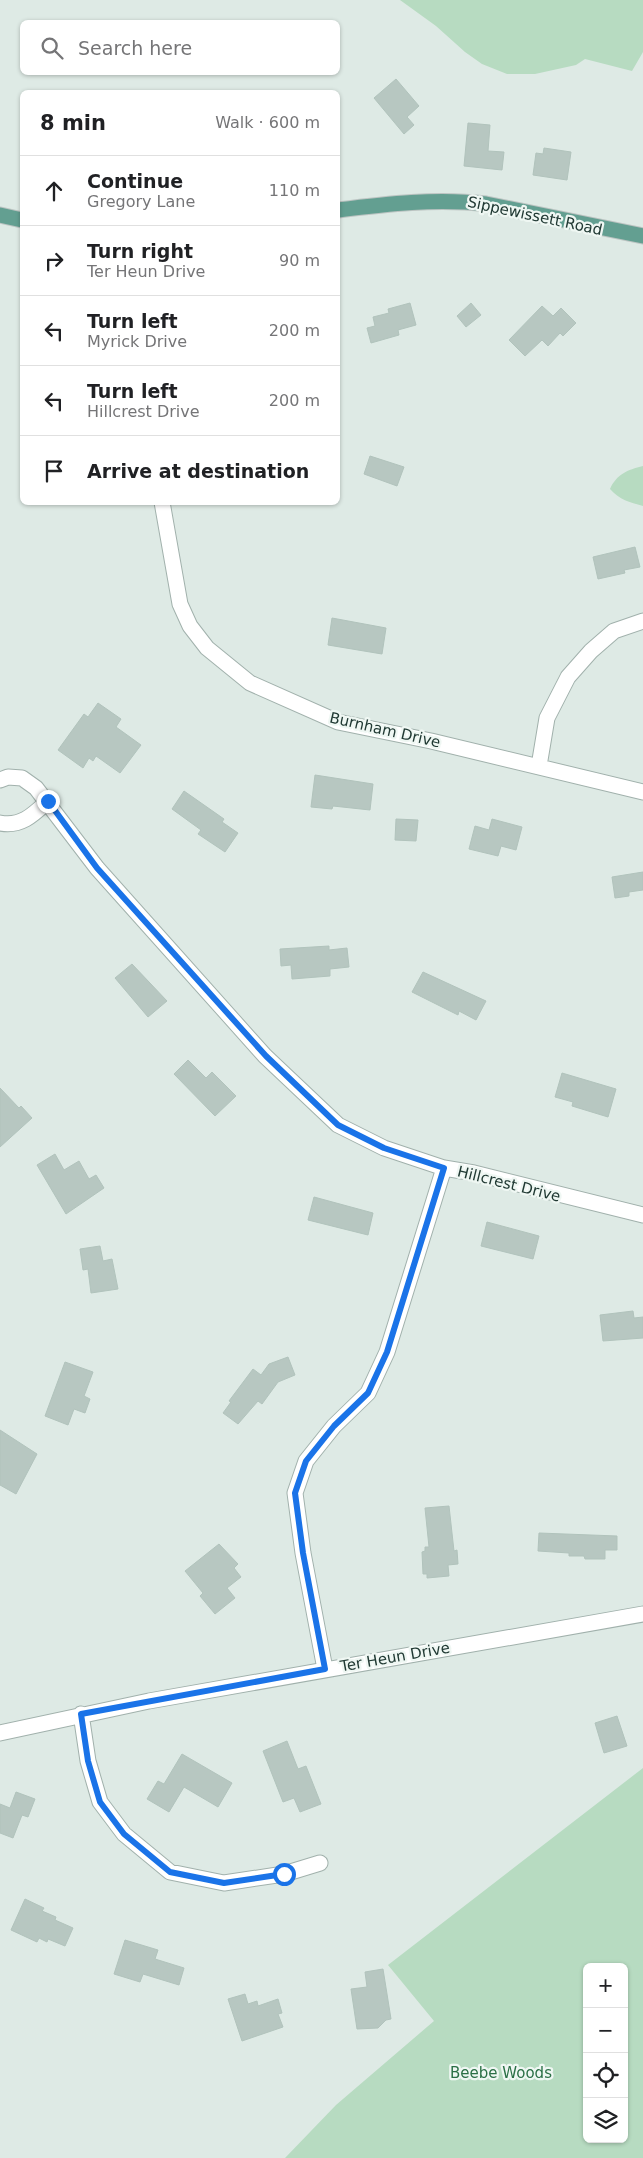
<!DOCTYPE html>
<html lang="en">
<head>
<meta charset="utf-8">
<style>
	:root { --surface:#fff; --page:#f2f2f2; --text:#202124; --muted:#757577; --line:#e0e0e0 }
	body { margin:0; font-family:"DejaVu Sans",sans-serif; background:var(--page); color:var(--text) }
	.controls { position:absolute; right:15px; bottom:15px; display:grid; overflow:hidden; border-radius:8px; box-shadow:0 1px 4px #0004 }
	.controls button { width:45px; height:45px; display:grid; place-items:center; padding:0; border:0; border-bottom:1px solid var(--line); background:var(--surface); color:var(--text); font:25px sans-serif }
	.stop { position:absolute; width:15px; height:15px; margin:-11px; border:4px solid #1a73e8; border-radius:50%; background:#fff }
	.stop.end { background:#1a73e8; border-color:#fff; box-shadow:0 1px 5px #0008 }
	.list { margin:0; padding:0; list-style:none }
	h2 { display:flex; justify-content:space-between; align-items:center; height:65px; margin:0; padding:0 20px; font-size:21px }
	h2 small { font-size:16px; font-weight:400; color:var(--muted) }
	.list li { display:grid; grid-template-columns:32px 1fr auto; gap:15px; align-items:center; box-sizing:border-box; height:70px; padding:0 20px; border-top:1px solid var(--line) }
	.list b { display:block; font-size:19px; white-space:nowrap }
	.list p { margin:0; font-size:16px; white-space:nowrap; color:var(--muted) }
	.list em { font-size:16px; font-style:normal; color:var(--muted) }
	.icon { flex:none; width:28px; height:28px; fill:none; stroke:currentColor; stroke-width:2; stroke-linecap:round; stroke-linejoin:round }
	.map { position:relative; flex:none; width:643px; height:2158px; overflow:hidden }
	.search { position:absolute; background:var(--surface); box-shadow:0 1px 4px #0004; left:20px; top:20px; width:320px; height:55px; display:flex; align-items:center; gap:12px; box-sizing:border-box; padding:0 18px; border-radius:8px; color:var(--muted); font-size:19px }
	.panel { position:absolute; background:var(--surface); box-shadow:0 1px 4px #0004; left:20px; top:90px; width:320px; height:415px; border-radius:8px }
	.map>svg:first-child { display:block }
</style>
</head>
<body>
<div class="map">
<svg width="643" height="2158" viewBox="0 0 643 2158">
	<rect width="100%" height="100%" fill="#deeae5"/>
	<path fill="#b7dbc1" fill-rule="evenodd" d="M 400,0 L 643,0 L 643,52 L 632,71 L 585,59 L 576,65 L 535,74 L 507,74 L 482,64 L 465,52 L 436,26 Z
		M 643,466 L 643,506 C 629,502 620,500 610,489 C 617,474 627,470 643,466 Z
		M 643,1768 L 643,2158 L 285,2158 L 336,2105 L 434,2021 L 388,1965 ZM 587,1967 L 624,1967 L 624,2139 L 587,2139 Z"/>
	<path fill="#b7c7c1" stroke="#b1c3bc" d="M 396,79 L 419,106 L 407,117 L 414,125 L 404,134 L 374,98 Z
		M 468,123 L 490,125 L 488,151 L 504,152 L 502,170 L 464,166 Z
		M 544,148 L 571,152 L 567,180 L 533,175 L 536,153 L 543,154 Z
		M 410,303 L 416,325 L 398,330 L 399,335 L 371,343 L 367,328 L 375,326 L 373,317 L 389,313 L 388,309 Z
		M 471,303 L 481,315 L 466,327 L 457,316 Z
		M 542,306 L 553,316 L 561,308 L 576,323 L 563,336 L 560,333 L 548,346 L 542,340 L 525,356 L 509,340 Z
		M 370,456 L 404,467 L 397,486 L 364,474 Z
		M 635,547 L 640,567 L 624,570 L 625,573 L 598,579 L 593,557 Z
		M 332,618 L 386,628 L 382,654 L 328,645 Z
		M 98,703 L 121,719 L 116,727 L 141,745 L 120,773 L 96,756 L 93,761 L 89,758 L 83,768 L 58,750 L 84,714 L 88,717 Z
		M 315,775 L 373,784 L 370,810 L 333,806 L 332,809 L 311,807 Z
		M 184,791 L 224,819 L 222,822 L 238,833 L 225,852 L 198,834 L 201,830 L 172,809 Z
		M 396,819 L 418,820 L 416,841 L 395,840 Z
		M 492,819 L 522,827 L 516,850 L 501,846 L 498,856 L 469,849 L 475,826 L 489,830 Z
		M 643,872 L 643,890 L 629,892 L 629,896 L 615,898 L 612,877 Z
		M 329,946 L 329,950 L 347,948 L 349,967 L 330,969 L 330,976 L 292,979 L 291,965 L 281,966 L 280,949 Z
		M 132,964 L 167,1001 L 148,1017 L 115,978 Z
		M 423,972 L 486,1001 L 476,1020 L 459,1011 L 458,1015 L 412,992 Z
		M 188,1060 L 206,1078 L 212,1072 L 236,1096 L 215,1116 L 174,1074 Z
		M 562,1073 L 616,1089 L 608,1117 L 572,1106 L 573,1102 L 555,1097 Z
		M 0,1088 L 19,1108 L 21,1106 L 32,1118 L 0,1147 Z
		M 55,1154 L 64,1170 L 79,1161 L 89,1179 L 96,1175 L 104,1188 L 66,1214 L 37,1165 Z
		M 314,1197 L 373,1213 L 368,1235 L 308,1220 Z
		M 487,1222 L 539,1236 L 533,1259 L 481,1246 Z
		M 100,1246 L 103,1261 L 112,1259 L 118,1289 L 91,1293 L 88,1269 L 83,1270 L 80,1249 Z
		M 633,1311 L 634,1318 L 643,1317 L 643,1338 L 603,1341 L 600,1315 Z
		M 288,1357 L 295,1375 L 278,1382 L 262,1404 L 258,1401 L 238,1424 L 223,1413 L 231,1402 L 229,1401 L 253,1369 L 261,1375 L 269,1364 Z
		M 65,1362 L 93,1372 L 84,1396 L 90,1399 L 85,1413 L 74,1409 L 68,1425 L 45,1416 Z
		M 0,1430 L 37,1454 L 16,1494 L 0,1485 Z
		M 449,1506 L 454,1551 L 457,1550 L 458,1564 L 448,1565 L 449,1576 L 427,1578 L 427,1574 L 423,1574 L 422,1552 L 425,1551 L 425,1547 L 429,1547 L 425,1508 Z
		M 539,1533 L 617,1536 L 617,1550 L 605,1550 L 605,1559 L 585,1559 L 584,1556 L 569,1556 L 569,1553 L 538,1551 Z
		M 219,1544 L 238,1564 L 234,1568 L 241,1577 L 227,1588 L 235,1598 L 215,1614 L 200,1596 L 203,1593 L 185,1571 Z
		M 617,1716 L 627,1746 L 604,1753 L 595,1723 Z
		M 287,1741 L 298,1769 L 306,1766 L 321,1804 L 300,1812 L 294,1798 L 283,1802 L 263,1751 Z
		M 182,1754 L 232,1783 L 218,1807 L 184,1787 L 169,1812 L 147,1799 L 158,1781 L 164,1784 Z
		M 16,1792 L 35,1799 L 28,1817 L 22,1815 L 13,1838 L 0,1833 L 0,1804 L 10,1808 Z
		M 25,1899 L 44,1908 L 42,1911 L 56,1917 L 55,1920 L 73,1928 L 65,1946 L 48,1939 L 47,1942 L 39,1938 L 37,1942 L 11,1930 Z
		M 125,1940 L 158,1950 L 155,1959 L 184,1968 L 179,1985 L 143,1974 L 140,1982 L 114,1974 Z
		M 383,1969 L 391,2019 L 386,2020 L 378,2028 L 357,2029 L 351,1989 L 367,1987 L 365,1972 Z
		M 245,1994 L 248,2004 L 257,2001 L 258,2006 L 278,1999 L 282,2013 L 278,2014 L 283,2027 L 242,2041 L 228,1999 Z"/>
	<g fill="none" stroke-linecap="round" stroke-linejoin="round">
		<g stroke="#a1b1ac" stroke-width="17">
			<path id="minor" d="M 162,502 L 180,604 L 190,626 L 207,648 L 250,683 L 338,722 L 431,741 L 643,792
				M 539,766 L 547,718 L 568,677 L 591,651 L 614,631 L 643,621
				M 0,780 L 8,777 L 22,778 L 36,788 L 97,868 L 265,1056 L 338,1125 L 384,1148 L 444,1168 L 474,1173 L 643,1215
				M 0,823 C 21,827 33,815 48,801
				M 325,1669 L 303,1553 L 295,1493 L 306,1461 L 334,1426 L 368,1393 L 387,1352 L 444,1168
				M 81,1714 L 88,1761 L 100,1802 L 124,1834 L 170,1872 L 224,1883 L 284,1874 L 320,1863
				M 0,1733 L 149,1701 L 643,1614"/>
		</g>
		<g stroke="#bcc4c2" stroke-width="17">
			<path id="major" d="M 338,210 C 386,204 437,198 486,204 L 643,236
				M 0,215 L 22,220"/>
		</g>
		<use href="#minor" stroke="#fff" stroke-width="15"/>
		<use href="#major" stroke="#639f91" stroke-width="15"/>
	</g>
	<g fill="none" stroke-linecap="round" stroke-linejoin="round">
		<path stroke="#1a73e8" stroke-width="6" d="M 48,801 L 97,868 L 266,1056 L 338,1125 L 384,1148 L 444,1168 L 387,1352 L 368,1393 L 334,1426 L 306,1461 L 295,1493 L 303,1553 L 325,1669 L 81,1714 L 88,1761 L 100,1802 L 124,1834 L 170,1872 L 224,1883 L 284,1874"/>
	</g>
	<g text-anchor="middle" stroke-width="4.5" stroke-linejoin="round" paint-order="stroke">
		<g font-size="15" fill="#203933" stroke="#eff7f3">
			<text transform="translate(535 216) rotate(12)" y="5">Sippewissett Road</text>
			<text transform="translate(385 730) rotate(13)" y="5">Burnham Drive</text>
			<text transform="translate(509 1184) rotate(14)" y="5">Hillcrest Drive</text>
			<text transform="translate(395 1657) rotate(-10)" y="5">Ter Heun Drive</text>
		</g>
		<g font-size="15" fill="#2b7046" stroke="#eff7f3">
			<text x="501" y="2078">Beebe Woods</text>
		</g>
	</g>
</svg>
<div class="controls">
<button>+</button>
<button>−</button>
<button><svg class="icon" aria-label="locate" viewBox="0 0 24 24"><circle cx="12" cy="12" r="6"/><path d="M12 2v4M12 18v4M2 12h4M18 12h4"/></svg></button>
<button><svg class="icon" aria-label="layers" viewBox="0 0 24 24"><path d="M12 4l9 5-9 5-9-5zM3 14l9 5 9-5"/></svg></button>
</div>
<div class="stop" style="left:284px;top:1874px"></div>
<div class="stop end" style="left:48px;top:801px"></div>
<div class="search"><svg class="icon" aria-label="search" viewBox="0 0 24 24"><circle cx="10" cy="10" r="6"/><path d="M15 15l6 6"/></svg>Search here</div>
<section class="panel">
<h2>8 min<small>Walk · 600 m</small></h2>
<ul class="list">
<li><svg class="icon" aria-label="ahead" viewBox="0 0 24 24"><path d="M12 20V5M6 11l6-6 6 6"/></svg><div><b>Continue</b><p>Gregory Lane</p></div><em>110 m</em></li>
<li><svg class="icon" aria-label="right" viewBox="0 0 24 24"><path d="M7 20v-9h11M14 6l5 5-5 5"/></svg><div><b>Turn right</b><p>Ter Heun Drive</p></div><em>90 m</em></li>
<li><svg class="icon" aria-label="left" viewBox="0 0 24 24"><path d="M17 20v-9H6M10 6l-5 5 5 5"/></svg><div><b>Turn left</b><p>Myrick Drive</p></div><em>200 m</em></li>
<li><svg class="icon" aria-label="left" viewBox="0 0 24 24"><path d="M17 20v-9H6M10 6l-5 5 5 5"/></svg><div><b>Turn left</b><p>Hillcrest Drive</p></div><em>200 m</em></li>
<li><svg class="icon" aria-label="arrive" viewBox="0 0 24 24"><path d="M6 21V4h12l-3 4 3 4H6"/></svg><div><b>Arrive at destination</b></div></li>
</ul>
</section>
</div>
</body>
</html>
